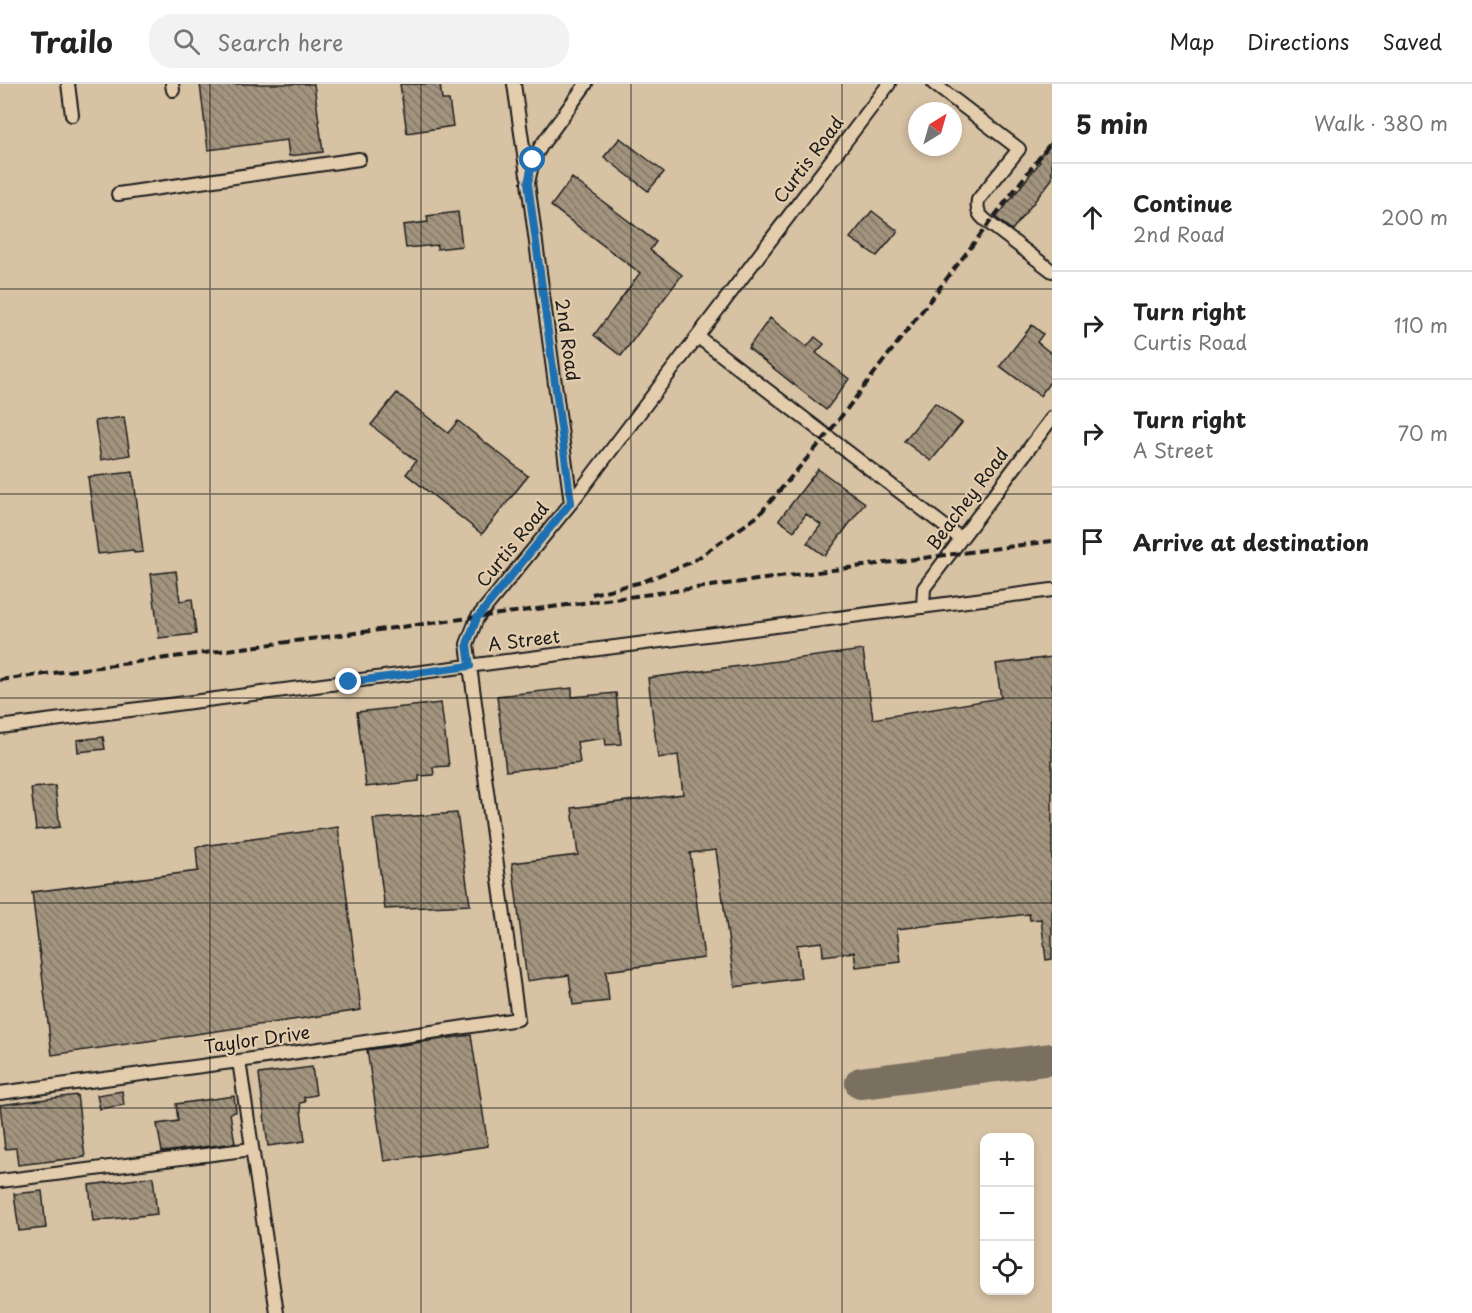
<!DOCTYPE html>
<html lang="en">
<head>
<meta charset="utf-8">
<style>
	:root { --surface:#fff; --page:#f2f2f2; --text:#222; --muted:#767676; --line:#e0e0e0 }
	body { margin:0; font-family:"Playpen Sans",sans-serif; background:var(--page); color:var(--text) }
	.controls { position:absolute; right:18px; bottom:18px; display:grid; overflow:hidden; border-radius:12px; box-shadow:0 3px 9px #0003 }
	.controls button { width:54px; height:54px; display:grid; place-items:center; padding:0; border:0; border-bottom:2px solid var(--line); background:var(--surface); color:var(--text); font:30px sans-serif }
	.compass { position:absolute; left:908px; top:18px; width:54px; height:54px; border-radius:50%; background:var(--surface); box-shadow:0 3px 9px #0003; rotate:37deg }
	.stop { position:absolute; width:18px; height:18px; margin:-14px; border:4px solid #1f6fb2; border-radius:50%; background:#fff }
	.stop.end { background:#1f6fb2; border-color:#fff; box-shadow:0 2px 6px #0008 }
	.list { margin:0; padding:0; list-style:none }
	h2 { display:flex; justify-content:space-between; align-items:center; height:78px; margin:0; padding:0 24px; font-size:26px }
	h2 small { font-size:20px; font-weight:400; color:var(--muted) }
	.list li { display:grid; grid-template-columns:39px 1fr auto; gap:18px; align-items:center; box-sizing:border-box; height:108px; padding:0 24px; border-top:2px solid var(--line) }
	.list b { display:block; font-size:22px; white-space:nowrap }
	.list p { margin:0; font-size:20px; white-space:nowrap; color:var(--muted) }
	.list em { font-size:20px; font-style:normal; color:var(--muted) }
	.icon { flex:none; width:33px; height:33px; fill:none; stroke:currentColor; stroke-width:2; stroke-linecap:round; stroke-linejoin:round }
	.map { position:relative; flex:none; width:1052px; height:1229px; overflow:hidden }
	header { display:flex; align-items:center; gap:36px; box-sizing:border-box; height:84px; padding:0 30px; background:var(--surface); border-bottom:2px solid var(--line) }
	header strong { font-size:28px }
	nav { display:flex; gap:33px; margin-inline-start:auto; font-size:21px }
	.search { width:420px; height:54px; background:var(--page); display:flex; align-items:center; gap:15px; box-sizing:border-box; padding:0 21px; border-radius:24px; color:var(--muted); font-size:22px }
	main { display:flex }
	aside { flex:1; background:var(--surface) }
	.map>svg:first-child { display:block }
</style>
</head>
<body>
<header>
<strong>Trailo</strong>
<div class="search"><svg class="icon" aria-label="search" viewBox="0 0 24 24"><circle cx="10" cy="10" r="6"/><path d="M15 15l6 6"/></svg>Search here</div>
<nav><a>Map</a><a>Directions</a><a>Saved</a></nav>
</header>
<main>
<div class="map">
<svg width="1052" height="1229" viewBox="0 0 1052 1229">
	<defs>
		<pattern id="building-back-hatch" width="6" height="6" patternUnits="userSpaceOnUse" patternTransform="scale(1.5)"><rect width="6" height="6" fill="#a2947e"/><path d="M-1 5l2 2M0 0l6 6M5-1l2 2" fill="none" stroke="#837866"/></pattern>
	</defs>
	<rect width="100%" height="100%" fill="#d7c2a4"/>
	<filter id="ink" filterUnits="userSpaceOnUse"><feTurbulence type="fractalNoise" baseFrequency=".0167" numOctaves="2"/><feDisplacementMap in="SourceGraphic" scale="12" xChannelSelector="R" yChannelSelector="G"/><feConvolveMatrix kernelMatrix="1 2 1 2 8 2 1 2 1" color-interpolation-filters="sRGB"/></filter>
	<g filter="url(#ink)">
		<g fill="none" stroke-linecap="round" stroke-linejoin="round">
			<path stroke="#7a6f60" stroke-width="32" d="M 861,999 L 1052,975"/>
		</g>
		<path fill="url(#building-back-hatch)" stroke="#1c1c1c" stroke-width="1.5" d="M 200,0 L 314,0 L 323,68 L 289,72 L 287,56 L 208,66 Z
			M 400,0 L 440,0 L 442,16 L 449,16 L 453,42 L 407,49 Z
			M 620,54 L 664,88 L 648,107 L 604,73 Z
			M 1052,57 L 1052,95 L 1012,146 L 996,134 L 1040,78 L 1037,76 Z
			M 572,94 L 656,158 L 650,166 L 682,191 L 621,272 L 594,251 L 640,189 L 551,122 Z
			M 872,127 L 898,147 L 877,172 L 850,154 Z
			M 458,128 L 462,162 L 437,165 L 437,161 L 406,164 L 403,141 L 428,138 L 427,132 Z
			M 770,234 L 807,263 L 815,253 L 824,260 L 816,269 L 849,295 L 826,326 L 748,264 Z
			M 1032,241 L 1043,250 L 1037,258 L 1052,270 L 1052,295 L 1040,312 L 1000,282 Z
			M 397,309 L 448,349 L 458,337 L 528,392 L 482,450 L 406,390 L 416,377 L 371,341 Z
			M 935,319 L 962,339 L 931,377 L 904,357 Z
			M 124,333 L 130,371 L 101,376 L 95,337 Z
			M 818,385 L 865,419 L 825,472 L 807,459 L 821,441 L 806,430 L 794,447 L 779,436 Z
			M 133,388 L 143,468 L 134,469 L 133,466 L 98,470 L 88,393 Z
			M 176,487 L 180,517 L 192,515 L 196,550 L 159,554 L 151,490 Z
			M 863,566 L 873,635 L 1001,614 L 996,580 L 1052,573 L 1052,875 L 1046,876 L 1041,835 L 1030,836 L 1029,830 L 897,845 L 901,878 L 856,883 L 854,868 L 823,872 L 822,858 L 797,861 L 801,894 L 735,903 L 716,766 L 690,769 L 704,874 L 606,887 L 609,917 L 573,921 L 569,891 L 527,897 L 512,779 L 578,771 L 572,724 L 683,710 L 678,671 L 658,674 L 648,594 Z
			M 572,604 L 572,613 L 616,609 L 621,660 L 606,661 L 605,654 L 577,658 L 580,679 L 506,687 L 497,612 Z
			M 441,619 L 449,682 L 433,683 L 434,691 L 419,692 L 419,697 L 366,703 L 357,628 Z
			M 103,653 L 105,665 L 78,668 L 77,656 Z
			M 55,702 L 60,743 L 36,746 L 31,704 Z
			M 457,729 L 470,821 L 385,825 L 373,735 Z
			M 338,743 L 361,926 L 52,971 L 32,808 L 198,787 L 196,763 Z
			M 471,951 L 488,1062 L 384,1077 L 367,966 Z
			M 312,983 L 316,1011 L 304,1013 L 305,1018 L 300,1019 L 305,1057 L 268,1062 L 259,990 Z
			M 122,1007 L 124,1021 L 100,1025 L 97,1011 Z
			M 77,1011 L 85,1073 L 18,1081 L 16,1064 L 5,1065 L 0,1021 Z
			M 234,1012 L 236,1028 L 230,1029 L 235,1059 L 162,1068 L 157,1040 L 178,1037 L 176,1020 Z
			M 153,1093 L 157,1130 L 93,1137 L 89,1101 Z
			M 42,1107 L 46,1144 L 19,1147 L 14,1110 Z"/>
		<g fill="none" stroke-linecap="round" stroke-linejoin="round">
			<g stroke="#1c1c1c" stroke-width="16">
				<path id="minor" d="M 68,0 L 72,31
					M 172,0 L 173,6
					M 514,0 L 527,91
					M 934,0 L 1019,65 L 978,116 C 976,128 980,132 989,139 L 1052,187
					M 118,110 L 359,75
					M 698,253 L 960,454
					M 571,419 L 528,99 L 533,76 L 541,62 L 586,0
					M 923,523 L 924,504 L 1052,334
					M 0,643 L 1052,506
					M 239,977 L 277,1229
					M 0,1009 L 239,977 L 518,935 L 467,560 L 477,534 L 571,419 L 889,0
					M 0,1097 L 252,1065"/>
			</g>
			<use href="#minor" stroke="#e3cdad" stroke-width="12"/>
			<path stroke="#1c1c1c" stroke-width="4" stroke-dasharray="9 4.5" stroke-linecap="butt" d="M 592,510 L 642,498 L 692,478 L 758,432 L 827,351 L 1052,57
				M 0,596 L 1052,457"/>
		</g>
	</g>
	<g fill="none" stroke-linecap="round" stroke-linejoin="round" filter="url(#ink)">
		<path stroke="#1f6fb2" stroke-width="8" d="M 349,598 L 470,582 L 467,560 L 477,534 L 571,418 L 528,99 L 533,76"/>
	</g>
	<path fill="none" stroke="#1c1c1c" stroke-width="1.5" stroke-opacity="0.55" d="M 210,0 L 210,1229M 421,0 L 421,1229M 631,0 L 631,1229M 842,0 L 842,1229M 0,205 L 1052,205M 0,410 L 1052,410M 0,614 L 1052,614M 0,819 L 1052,819M 0,1024 L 1052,1024"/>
	<g text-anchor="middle" stroke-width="4.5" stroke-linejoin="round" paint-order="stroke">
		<g font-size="18" fill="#1c1c1c" stroke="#e3cdad">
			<text transform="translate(809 76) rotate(-53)" y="6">Curtis Road</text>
			<text transform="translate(567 256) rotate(82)" y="6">2nd Road</text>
			<text transform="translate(968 415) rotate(-53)" y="6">Beachey Road</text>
			<text transform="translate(513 461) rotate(-51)" y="6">Curtis Road</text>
			<text transform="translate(524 557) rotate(-7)" y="6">A Street</text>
			<text transform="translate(257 956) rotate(-8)" y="6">Taylor Drive</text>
		</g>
	</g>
</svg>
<div class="controls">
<button>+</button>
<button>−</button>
<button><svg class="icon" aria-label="locate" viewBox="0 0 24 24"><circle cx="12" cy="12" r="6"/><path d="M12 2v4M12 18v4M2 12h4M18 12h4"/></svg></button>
</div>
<svg class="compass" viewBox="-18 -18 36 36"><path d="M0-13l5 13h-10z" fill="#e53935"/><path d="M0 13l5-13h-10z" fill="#767676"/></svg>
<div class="stop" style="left:533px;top:76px"></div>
<div class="stop end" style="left:349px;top:598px"></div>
</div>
<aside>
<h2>5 min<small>Walk · 380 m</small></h2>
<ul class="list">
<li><svg class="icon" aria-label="ahead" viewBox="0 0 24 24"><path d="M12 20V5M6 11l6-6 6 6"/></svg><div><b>Continue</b><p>2nd Road</p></div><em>200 m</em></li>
<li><svg class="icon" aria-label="right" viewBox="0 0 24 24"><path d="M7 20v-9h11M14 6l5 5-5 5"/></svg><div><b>Turn right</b><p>Curtis Road</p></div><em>110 m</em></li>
<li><svg class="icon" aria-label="right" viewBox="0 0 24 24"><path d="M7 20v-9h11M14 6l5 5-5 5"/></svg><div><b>Turn right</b><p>A Street</p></div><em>70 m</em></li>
<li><svg class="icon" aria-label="arrive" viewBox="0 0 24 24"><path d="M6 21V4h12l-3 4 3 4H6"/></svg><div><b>Arrive at destination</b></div></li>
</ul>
</aside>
</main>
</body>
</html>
